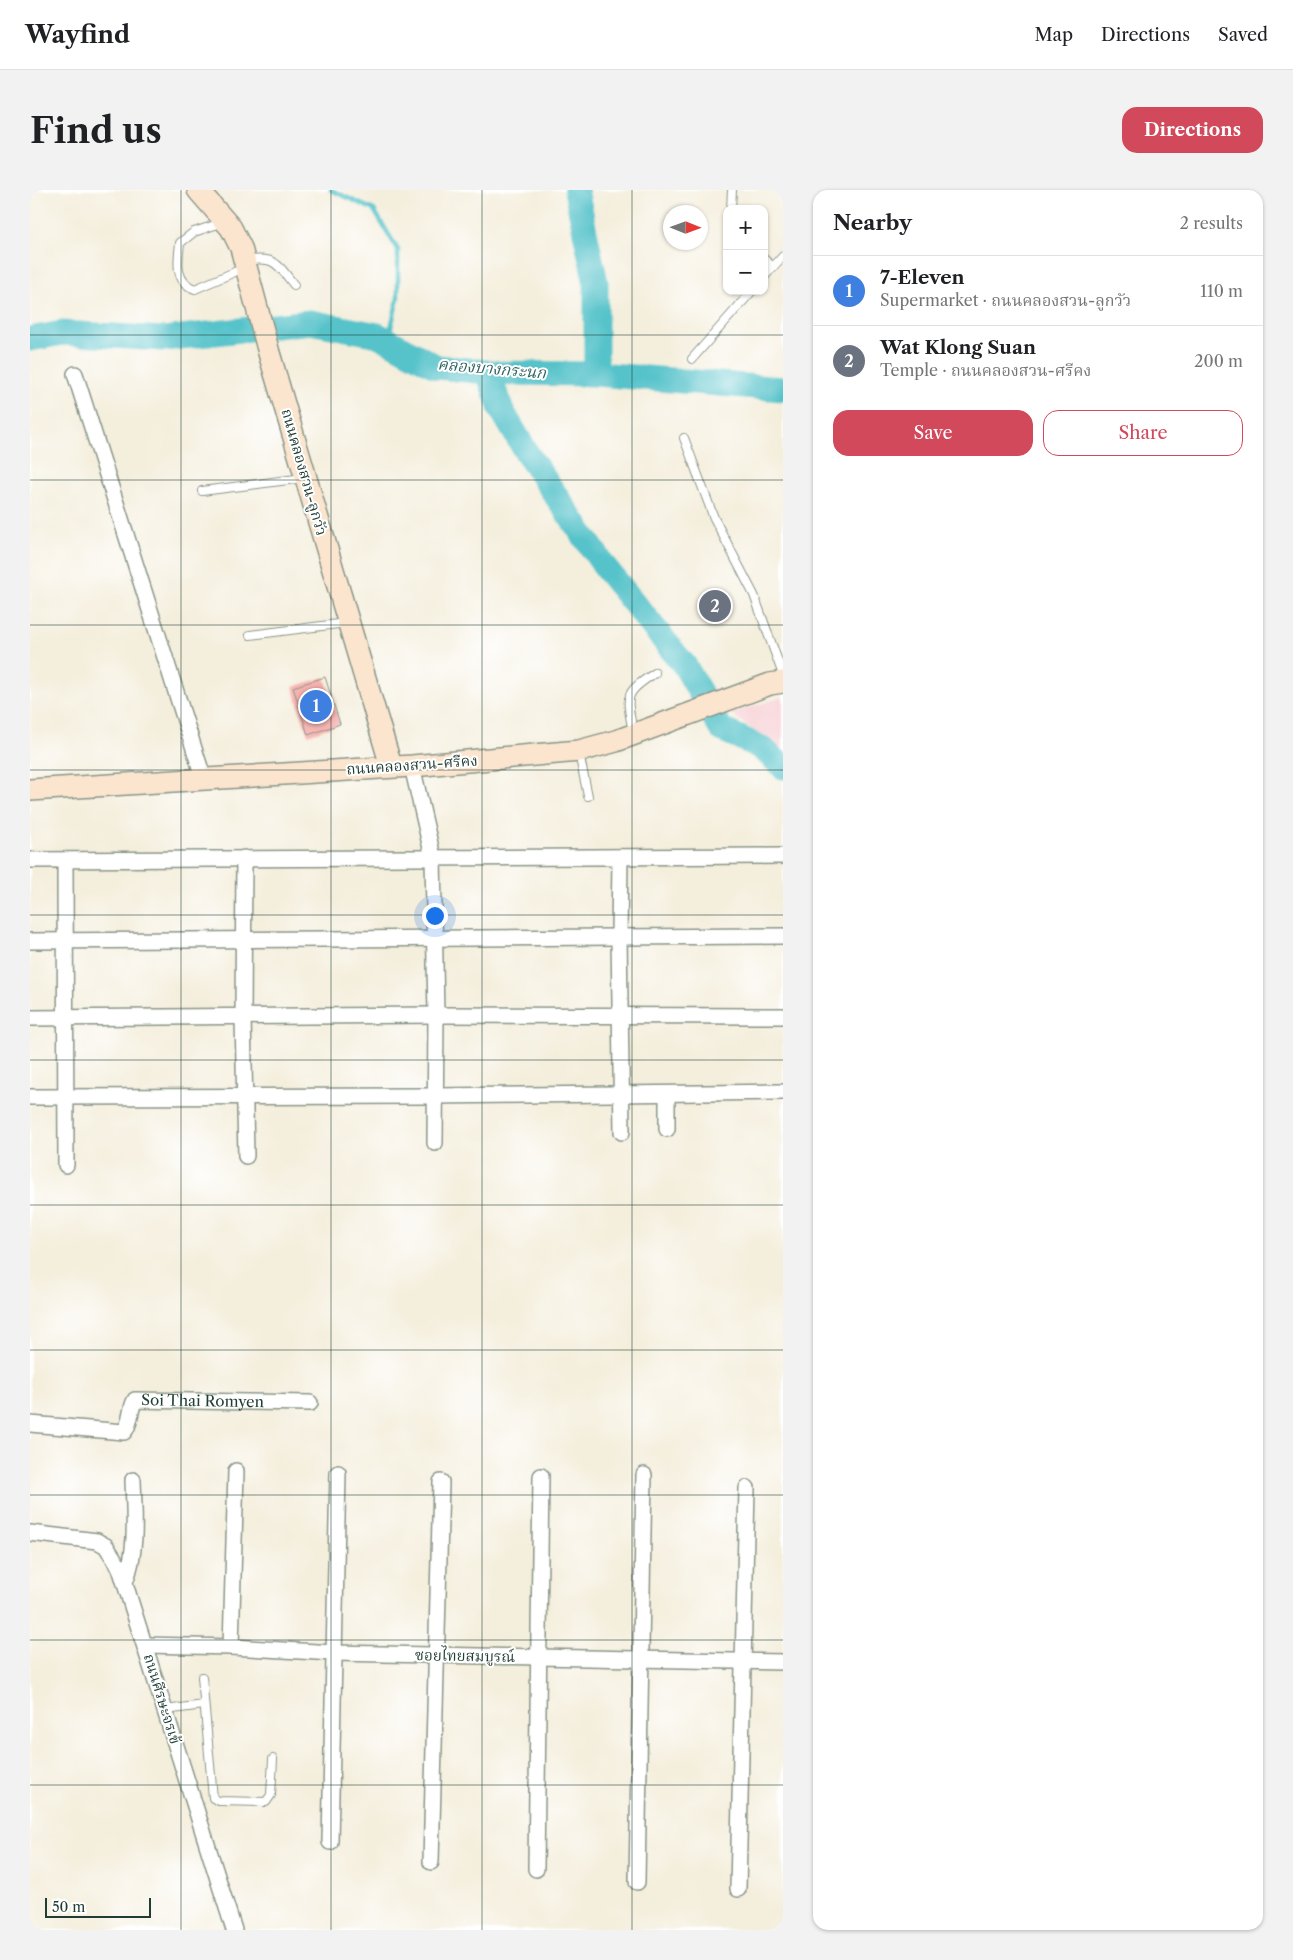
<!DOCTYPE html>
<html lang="en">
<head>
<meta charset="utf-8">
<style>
	:root { --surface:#fff; --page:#f2f2f2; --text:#202124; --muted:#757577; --line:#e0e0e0; --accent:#d1495b }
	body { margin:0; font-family:"Libre Caslon Text","Noto Serif Thai",serif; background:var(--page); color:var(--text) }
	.controls { position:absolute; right:15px; top:15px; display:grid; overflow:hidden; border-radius:10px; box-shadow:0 1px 4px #0004 }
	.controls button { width:45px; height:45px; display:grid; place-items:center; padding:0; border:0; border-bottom:1px solid var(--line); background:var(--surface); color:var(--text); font:25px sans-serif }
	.compass { position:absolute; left:633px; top:15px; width:45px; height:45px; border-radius:50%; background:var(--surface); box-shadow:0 1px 4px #0004; rotate:91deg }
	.scale { position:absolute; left:15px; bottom:12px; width:106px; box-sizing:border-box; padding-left:5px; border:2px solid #1f3d34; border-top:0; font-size:14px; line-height:18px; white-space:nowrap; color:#1f3d34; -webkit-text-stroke:4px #fff; paint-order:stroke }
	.you { position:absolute; left:404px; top:725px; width:18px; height:18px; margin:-12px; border:4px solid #fff; border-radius:50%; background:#1a73e8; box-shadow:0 0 0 8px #1a73e833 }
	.badge { display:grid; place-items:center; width:32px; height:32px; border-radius:50%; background:var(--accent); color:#fff; font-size:16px; font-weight:700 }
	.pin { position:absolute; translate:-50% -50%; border:2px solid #fff; box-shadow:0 1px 5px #0006 }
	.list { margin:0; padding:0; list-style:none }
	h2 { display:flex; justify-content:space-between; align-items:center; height:65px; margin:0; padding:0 20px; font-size:21px }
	h2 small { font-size:16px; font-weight:400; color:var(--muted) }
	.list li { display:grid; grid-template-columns:32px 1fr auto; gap:15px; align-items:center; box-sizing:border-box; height:70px; padding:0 20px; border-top:1px solid var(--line) }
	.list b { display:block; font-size:19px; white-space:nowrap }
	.list p { margin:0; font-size:16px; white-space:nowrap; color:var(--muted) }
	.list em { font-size:16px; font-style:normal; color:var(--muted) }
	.actions { display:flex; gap:10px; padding:15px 20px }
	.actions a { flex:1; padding:11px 0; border:1px solid var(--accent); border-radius:15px; text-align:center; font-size:18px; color:var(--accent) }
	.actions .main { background:var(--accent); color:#fff }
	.map { position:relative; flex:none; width:753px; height:1740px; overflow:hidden; border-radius:15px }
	header { display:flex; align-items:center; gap:30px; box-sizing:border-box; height:70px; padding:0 25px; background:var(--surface); border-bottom:1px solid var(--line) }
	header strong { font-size:24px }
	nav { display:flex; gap:28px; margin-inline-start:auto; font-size:18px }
	.intro { display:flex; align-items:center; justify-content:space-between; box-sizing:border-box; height:120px; padding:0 30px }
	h1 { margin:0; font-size:35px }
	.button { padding:12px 22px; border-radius:15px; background:var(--accent); color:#fff; font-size:18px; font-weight:700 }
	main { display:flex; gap:30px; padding:0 30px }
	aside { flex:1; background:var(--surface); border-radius:15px; box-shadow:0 1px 4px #0004 }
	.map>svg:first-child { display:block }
</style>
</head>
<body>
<header>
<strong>Wayfind</strong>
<nav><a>Map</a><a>Directions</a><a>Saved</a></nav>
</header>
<div class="intro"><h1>Find us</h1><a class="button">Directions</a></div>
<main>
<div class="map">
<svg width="753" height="1740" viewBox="0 0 753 1740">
	<rect width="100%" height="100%" fill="#fff"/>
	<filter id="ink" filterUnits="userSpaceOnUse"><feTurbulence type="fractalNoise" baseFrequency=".02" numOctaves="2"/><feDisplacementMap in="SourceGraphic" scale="10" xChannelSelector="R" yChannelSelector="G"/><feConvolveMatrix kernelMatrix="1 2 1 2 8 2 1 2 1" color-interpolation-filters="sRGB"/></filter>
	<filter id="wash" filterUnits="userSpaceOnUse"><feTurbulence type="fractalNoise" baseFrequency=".0096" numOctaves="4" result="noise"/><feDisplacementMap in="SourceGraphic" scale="20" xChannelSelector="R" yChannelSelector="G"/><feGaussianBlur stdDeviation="1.12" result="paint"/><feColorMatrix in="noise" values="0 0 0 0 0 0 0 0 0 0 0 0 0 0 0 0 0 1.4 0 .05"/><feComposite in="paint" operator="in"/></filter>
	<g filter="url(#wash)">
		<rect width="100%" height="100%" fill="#f4eedc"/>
		<path fill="#f7cfd3" d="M 753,507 L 753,562 L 700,523 Z"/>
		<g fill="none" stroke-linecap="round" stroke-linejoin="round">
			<path stroke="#56c3ca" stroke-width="4.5" d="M 301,0 L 344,20 L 368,60 L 368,108 L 358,150"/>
			<path stroke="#56c3ca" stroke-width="25" d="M 546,0 L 566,93 L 566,184
				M 0,149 L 32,143 L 134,149 L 280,132 L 348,145 L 407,177 L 467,183 L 566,184 L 753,199
				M 458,182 L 471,219 L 498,265 L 577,380 L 655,476 L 691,539 L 732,558 L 753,577"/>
		</g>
		<g id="blocks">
			<path fill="#f4a3a0" d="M 295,487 L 310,534 L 278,545 L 263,497 Z"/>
		</g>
	</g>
	<g filter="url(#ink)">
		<use href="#blocks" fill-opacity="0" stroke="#8a9688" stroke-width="1"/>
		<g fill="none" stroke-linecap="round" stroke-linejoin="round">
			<g stroke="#8a9688" stroke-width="10">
				<path id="lane" d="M 701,19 L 702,0
					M 194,32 L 164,42 L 150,53 C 148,70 144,92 165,99 L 214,78
					M 734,69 L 743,77
					M 215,71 C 245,66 247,73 264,95
					M 734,87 L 753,66
					M 662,169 L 722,101
					M 654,248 L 684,328 L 724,405 L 753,485
					M 172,301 L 274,288
					M 220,445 L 316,433
					M 603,543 C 597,506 592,504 625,483
					M 549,563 L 558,606
					M 172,1487 L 183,1608 L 189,1611 L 236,1612 L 241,1605 L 243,1569
					M 135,1520 L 174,1515"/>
			</g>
			<g stroke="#8a9688" stroke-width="18">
				<g id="street">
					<path d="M 45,184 L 174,590"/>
					<path d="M 382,576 L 403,667 L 406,825 L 405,953"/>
					<path d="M 590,667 L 589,747 L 592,942"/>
					<path d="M 214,668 L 213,827 L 216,966"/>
					<path d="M 0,670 L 753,666"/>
					<path d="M 35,670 L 36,975"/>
					<path d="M 0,751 L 753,746"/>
					<path d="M 0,828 L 406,825 L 753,826"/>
					<path d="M 637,904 L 637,939"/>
					<path d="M 0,907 L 405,906 L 753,902"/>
					<path id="s1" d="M 0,1234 L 94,1242 C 102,1232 99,1221 105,1210 L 280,1213"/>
					<path d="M 0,1343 L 67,1351 L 76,1356 L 90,1378 L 204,1740"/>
					<path d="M 95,1392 C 108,1360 104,1323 103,1290"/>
					<path d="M 116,1455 L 201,1457 L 304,1463 L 753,1472"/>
					<path d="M 201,1457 L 206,1281"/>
					<path d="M 300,1652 L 308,1283"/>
					<path d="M 401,1672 L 411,1292"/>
					<path d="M 506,1679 L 511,1286"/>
					<path d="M 607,1692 L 614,1285"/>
					<path d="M 708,1699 L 717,1298"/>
				</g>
			</g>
			<g stroke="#8a9688" stroke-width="24">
				<path id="secondary" d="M 168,0 L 201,38 L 211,58 L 239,163 L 361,576
					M 0,600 L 382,576 L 549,561 L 586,551 L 740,494 L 753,492"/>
			</g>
			<use href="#lane" stroke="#fff" stroke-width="8"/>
			<use href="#street" stroke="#fff" stroke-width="15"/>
			<use href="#secondary" stroke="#fbe5cf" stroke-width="21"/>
		</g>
	</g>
	<path fill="none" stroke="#1f3d34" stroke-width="1" stroke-opacity="0.55" d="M 151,0 L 151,1740M 301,0 L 301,1740M 452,0 L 452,1740M 602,0 L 602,1740M 0,145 L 753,145M 0,290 L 753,290M 0,435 L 753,435M 0,580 L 753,580M 0,725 L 753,725M 0,870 L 753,870M 0,1015 L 753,1015M 0,1160 L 753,1160M 0,1305 L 753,1305M 0,1450 L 753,1450M 0,1595 L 753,1595"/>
	<g text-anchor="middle" stroke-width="4" stroke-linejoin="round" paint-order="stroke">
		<g font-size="15" fill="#1f3d34" stroke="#fff">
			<text transform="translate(274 282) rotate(74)" y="5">ถนนคลองสวน-ลูกวัว</text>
			<text transform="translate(382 575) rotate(-4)" y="5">ถนนคลองสวน-ศรีคง</text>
			<text dy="5" stroke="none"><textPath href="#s1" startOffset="196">Soi Thai Romyen</textPath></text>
			<text transform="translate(435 1466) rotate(1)" y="5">ซอยไทยสมบูรณ์</text>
			<text transform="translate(132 1509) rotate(73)" y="5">ถนนศีรษะจรเข้</text>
		</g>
		<g font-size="16" font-style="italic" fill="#306561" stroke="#fff">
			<text transform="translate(462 178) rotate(5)" y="6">คลองบางกระนก</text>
		</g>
	</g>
</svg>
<div class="controls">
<button>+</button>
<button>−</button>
</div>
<svg class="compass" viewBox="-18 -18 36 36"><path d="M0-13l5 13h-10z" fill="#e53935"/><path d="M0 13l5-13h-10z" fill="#757577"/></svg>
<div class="scale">50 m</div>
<div class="you"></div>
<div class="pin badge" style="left:286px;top:516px;background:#3f7fe0">1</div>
<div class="pin badge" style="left:685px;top:416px;background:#6b7280">2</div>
</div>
<aside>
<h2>Nearby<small>2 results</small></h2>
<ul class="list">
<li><span class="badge" style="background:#3f7fe0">1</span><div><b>7-Eleven</b><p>Supermarket · ถนนคลองสวน-ลูกวัว</p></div><em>110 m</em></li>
<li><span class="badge" style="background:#6b7280">2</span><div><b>Wat Klong Suan</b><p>Temple · ถนนคลองสวน-ศรีคง</p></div><em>200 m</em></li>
</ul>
<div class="actions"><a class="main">Save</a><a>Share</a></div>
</aside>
</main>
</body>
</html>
